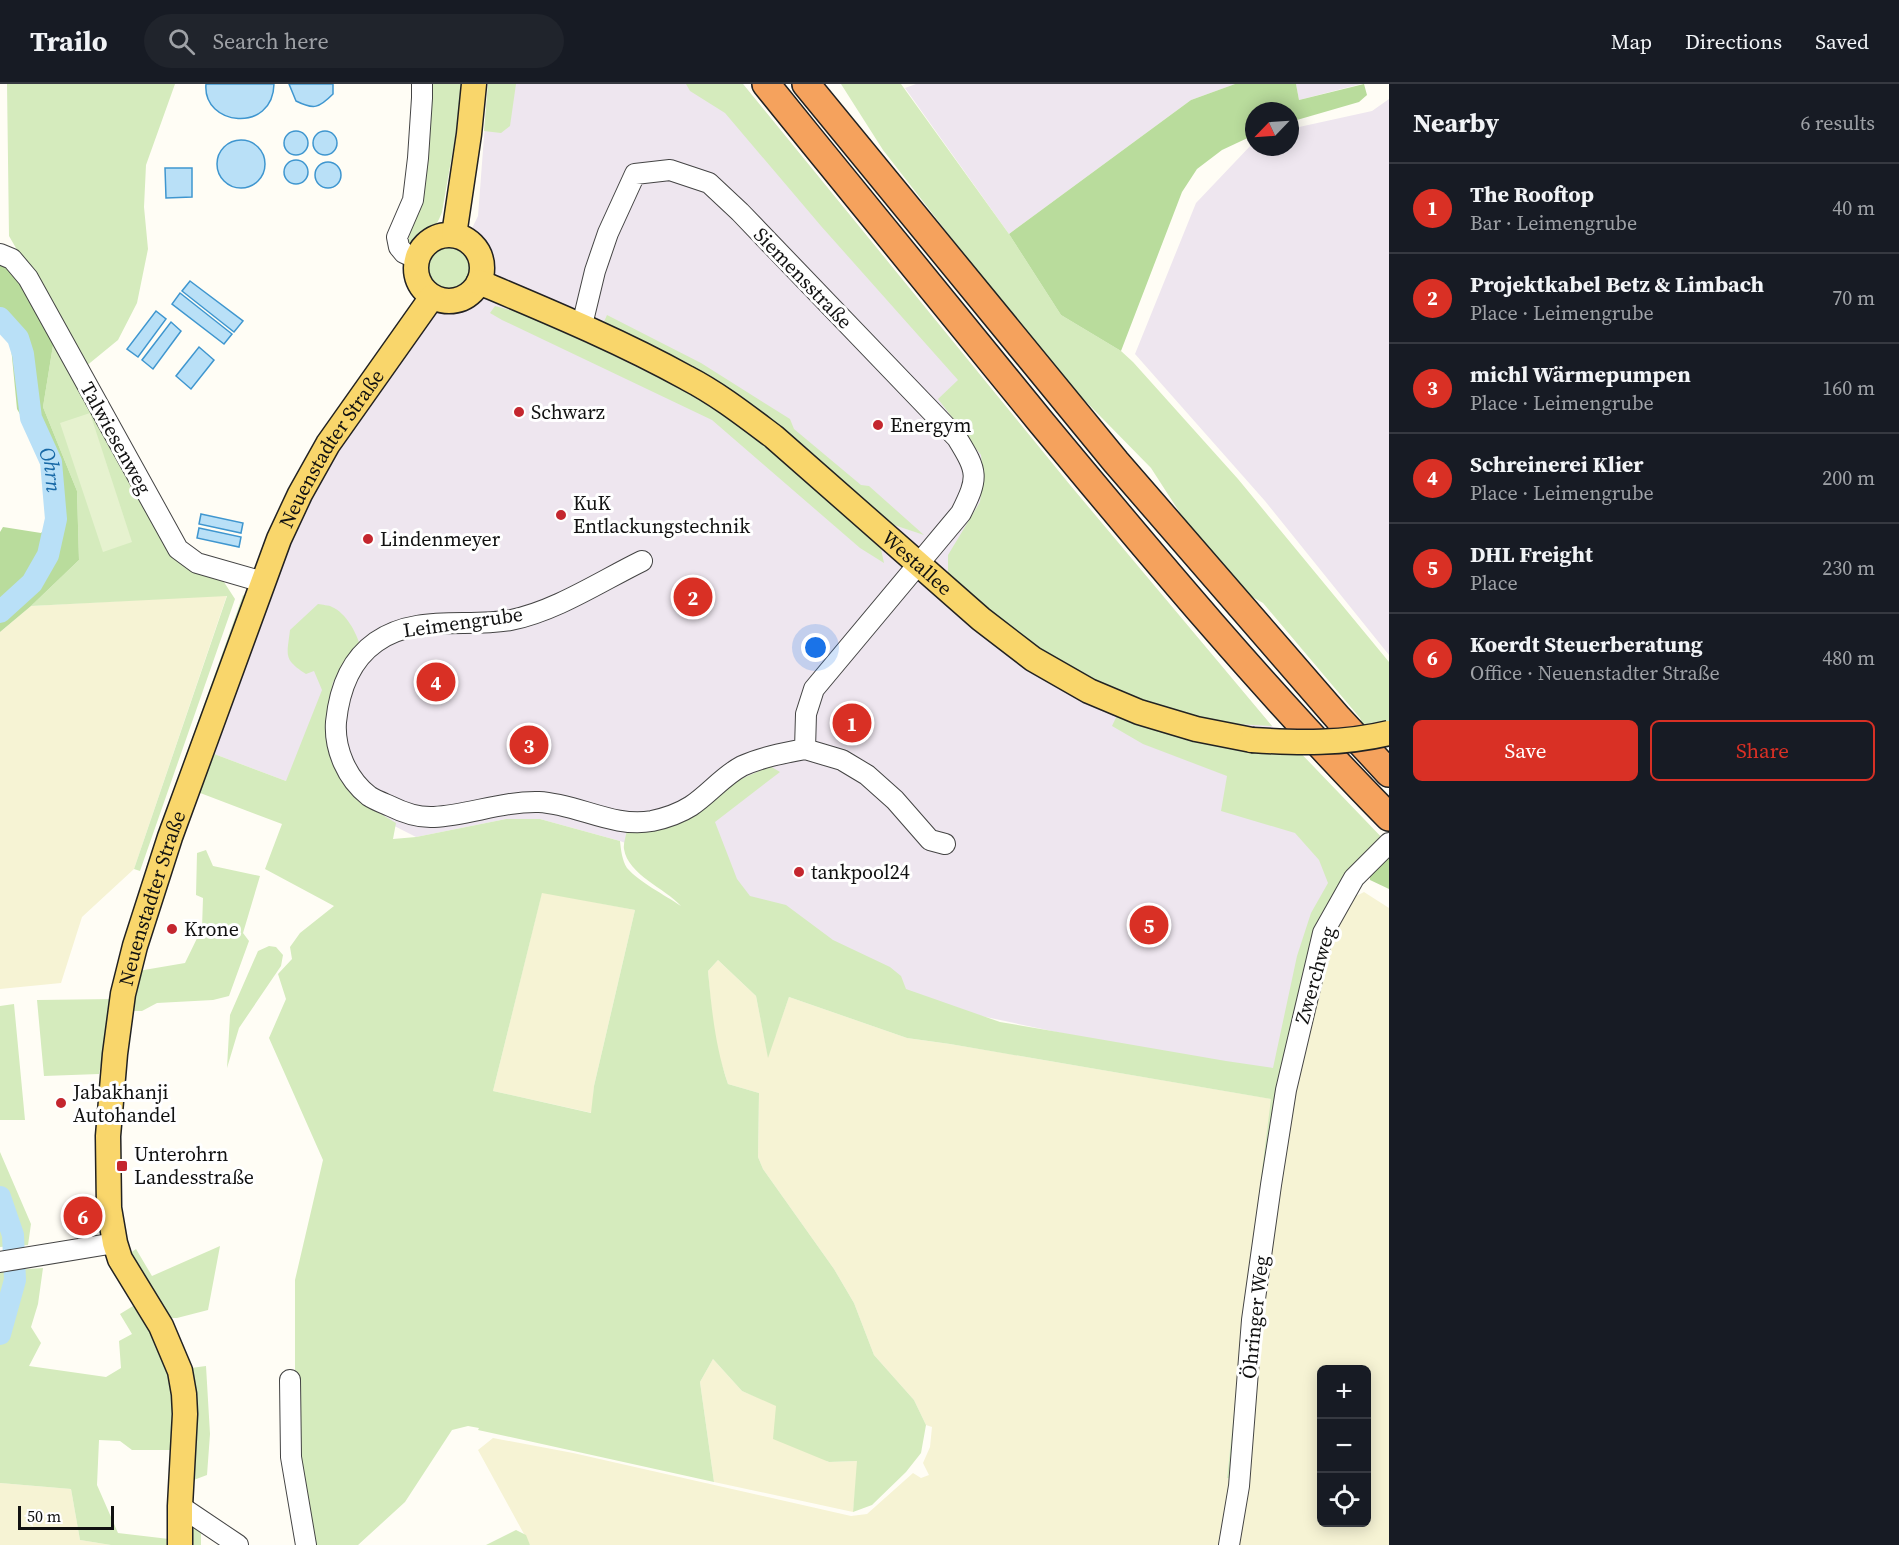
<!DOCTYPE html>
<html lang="en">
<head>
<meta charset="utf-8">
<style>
	:root { --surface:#171b24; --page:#20242c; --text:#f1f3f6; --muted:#9ea1a6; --line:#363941; --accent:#d93025 }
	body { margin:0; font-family:"Source Serif 4",serif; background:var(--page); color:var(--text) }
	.controls { position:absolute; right:18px; bottom:18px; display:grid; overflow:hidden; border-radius:9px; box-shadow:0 3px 15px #0003 }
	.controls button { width:54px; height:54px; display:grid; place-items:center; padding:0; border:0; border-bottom:2px solid var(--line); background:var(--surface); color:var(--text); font:30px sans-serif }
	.compass { position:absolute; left:1245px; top:18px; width:54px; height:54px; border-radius:50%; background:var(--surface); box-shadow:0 3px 15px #0003; rotate:245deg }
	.scale { position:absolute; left:18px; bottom:15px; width:96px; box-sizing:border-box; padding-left:6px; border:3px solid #111; border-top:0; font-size:16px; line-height:21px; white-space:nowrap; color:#111; -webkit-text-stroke:4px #fff; paint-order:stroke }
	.you { position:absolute; left:816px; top:564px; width:21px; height:21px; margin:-15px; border:4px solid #fff; border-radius:50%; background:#1a73e8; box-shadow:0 0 0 9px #1a73e833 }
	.badge { display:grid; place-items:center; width:39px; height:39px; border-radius:50%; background:var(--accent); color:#fff; font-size:20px; font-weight:700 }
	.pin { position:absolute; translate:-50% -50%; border:3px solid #fff; box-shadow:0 2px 6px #0006 }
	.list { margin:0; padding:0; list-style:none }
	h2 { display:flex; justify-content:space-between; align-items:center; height:78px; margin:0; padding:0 24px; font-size:26px }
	h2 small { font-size:20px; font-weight:400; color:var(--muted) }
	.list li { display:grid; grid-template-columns:39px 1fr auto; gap:18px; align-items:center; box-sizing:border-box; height:90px; padding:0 24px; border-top:2px solid var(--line) }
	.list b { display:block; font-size:22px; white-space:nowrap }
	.list p { margin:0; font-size:20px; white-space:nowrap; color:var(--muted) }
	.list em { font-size:20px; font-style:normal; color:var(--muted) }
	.actions { display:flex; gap:12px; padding:18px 24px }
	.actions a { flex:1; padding:14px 0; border:2px solid var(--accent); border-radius:9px; text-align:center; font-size:21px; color:var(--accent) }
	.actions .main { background:var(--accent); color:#fff }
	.icon { flex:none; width:33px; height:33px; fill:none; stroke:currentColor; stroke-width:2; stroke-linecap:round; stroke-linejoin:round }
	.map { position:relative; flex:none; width:1389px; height:1461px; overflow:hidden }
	header { display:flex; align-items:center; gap:36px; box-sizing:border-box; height:84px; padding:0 30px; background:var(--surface); border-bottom:2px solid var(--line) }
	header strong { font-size:28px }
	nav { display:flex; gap:33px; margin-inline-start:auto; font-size:21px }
	.search { width:420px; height:54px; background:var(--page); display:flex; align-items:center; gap:15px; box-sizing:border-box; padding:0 21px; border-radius:33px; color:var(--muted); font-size:22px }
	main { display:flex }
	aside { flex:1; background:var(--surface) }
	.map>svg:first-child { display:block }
</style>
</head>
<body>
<header>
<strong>Trailo</strong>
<div class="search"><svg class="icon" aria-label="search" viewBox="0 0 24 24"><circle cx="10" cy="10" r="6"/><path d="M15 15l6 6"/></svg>Search here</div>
<nav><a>Map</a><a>Directions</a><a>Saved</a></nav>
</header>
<main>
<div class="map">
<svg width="1389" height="1461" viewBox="0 0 1389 1461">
	<rect width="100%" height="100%" fill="#fffdf5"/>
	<path fill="#eee6ef" d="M 488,0 L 743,0 L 1070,401 L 1307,684 L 1379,756 L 1274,994 L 981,932 L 887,904 L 686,781 L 620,757 L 540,735 L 506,735 L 416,753 L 363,726 L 209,668 L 274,487 L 323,381 L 423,245 L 478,132 Z
		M 916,0 L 1235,0 L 1191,16 L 1009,150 L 905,4 Z
		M 1296,0 L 1361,0 L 1299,16 Z
		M 1389,15 L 1389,571 L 1265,417 L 1135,270 L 1196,119 L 1253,59 L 1254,63 L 1290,63 L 1290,45 L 1372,27 Z"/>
	<path fill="#f6f3d4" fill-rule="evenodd" d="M 227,511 L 134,785 L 82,833 L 61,899 L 0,905 L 0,548 L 31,522 Z
		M 542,808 L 635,826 L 594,1002 L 592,1029 L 493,1007 Z
		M 1364,808 L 1389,824 L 1389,1461 L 1234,1461 L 1273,1104 L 1324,851 L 1350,815 ZM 1322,1286 L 1366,1286 L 1366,1438 L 1322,1438 Z
		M 718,876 L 756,912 L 768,972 L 789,913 L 907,954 L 950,960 L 1272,1015 L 1248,1197 L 1227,1394 L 1236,1396 L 1226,1461 L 530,1461 L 478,1366 L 493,1354 L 573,1369 L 851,1432 L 867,1430 L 913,1389 L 921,1394 L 929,1391 L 923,1379 L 930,1363 L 932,1343 L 926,1341 L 914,1316 L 874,1271 L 854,1219 L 834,1185 L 763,1085 L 758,1073 L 759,1009 L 728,1000 L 719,972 L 713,945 L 708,887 Z
		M 713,1275 L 742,1307 L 776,1321 L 828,1378 L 858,1377 L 853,1428 L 714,1398 L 700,1298 Z
		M 0,1399 L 71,1405 L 80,1456 L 111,1461 L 0,1461 Z"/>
	<path fill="#d5ebbd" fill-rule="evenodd" d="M 7,0 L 175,0 L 146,81 L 144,123 L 148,165 L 137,219 L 118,256 L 85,283 L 9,152 Z
		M 425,0 L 463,0 L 462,14 L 442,128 C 438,140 425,161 410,162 L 408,157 L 414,135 Z
		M 488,0 L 516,0 L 510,42 L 501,49 L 484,47 Z
		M 686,0 L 743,0 L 1070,401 L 1272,642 L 1216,639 L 1153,622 L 1117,608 L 1036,563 L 973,515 L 956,500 L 948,489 L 948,471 L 980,418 L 983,393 L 981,371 L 938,315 L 958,296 L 821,142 L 725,29 L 690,7 Z
		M 841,0 L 901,0 L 1009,150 L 1061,231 L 1121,267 L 1133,278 L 1238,395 L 1389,578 L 1389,638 L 1363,642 L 1360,634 L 1263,519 L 1224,497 L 1151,384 L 1051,282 L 883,66 Z
		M416 184a33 33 0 1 1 66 0a33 33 0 1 1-66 0Z
		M 495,222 L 518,228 L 579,250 L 601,265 L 651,290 L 673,295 L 766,359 L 881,465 L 884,479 L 860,464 L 712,336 L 502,236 L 490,229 Z
		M 607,231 L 701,279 L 790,335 L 794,345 L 861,401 L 869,402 L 924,451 L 888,439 L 602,242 Z
		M 55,249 L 173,466 L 222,495 L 235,515 L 140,787 L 134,785 L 227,512 L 31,522 L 79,476 L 77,407 L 43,323 Z
		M 243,511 L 250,514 L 151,782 L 146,784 Z
		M 318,520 C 322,521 329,521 332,523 C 346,529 356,548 360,561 L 333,598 L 327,631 L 330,666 L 371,724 L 396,739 L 393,755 L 416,753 L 506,735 L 540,735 L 620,757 C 621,766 622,776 627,784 C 639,798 665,811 681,822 C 665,804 628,791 624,765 C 623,760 626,752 627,746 L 770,682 L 780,688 L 715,738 L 737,795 L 750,812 L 786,821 L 833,856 L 890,883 L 901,892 L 906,905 L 1000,938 L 1226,977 L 1273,984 L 1297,872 L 1311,829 L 1328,799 L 1319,776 L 1295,749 L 1221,727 L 1227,692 L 1143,660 L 1112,642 L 1122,621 L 1291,659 L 1388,760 L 1323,849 L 1302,935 L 1236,1396 L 1227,1394 L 1248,1197 L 1271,1015 L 950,960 L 907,954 L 789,913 L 768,974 L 756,912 L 718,876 L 708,887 C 712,928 715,961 728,1000 L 759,1009 L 758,1073 L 763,1085 L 834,1185 L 854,1219 L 874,1271 L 914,1316 L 926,1341 L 921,1369 L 906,1388 L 872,1421 L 853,1428 L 857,1377 L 829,1378 L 773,1355 L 776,1322 L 742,1307 L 713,1275 L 700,1298 L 714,1398 L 478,1346 L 479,1344 L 468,1342 L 452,1346 L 405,1418 L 358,1461 L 312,1461 L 295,1373 L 295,1196 L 323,1076 L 269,954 L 286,915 L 278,890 L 292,875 L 290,863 L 300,849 L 334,822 L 265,785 L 282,740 L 195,707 L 209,668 L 286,697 L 322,606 L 314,587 L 306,590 C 283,575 287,572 290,546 ZM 542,809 L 635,826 L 594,1002 L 591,1029 L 493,1007 Z
		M 206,766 L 213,782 L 260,792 L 243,849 L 249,857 L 229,912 L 213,916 L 157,919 L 142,927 L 130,927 L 138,887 L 185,879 L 202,844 L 203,814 L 196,811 L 197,769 Z
		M 269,862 L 276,863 L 283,871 L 281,882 L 239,944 L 227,984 L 230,931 L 258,867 Z
		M 115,915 L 99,990 L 44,992 L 37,916 Z
		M 14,920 L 25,1036 L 0,1036 L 0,922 Z
		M 0,1068 L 31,1140 L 28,1161 L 0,1163 Z
		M 220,1162 L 208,1226 L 177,1234 L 164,1234 L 126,1172 L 136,1165 L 152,1192 Z
		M 43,1184 L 38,1220 L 31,1243 L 41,1259 L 29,1282 L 106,1293 L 121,1284 L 119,1257 L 132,1250 L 120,1230 L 133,1222 L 156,1258 L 176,1309 L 175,1366 L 132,1366 L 120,1357 L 99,1356 L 97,1401 L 118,1449 L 169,1455 L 169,1461 L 111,1461 L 80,1456 L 71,1405 L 0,1399 L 0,1187 Z
		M 206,1282 L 210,1350 L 207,1391 L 191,1397 L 191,1284 Z
		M 189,1433 L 201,1440 L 201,1461 L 188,1461 Z
		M 516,1446 L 526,1451 L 530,1461 L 486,1461 Z"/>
	<path fill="#b9dc9c" d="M 1235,0 L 1296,0 L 1299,16 L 1364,0 L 1367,11 L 1359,18 L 1290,38 L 1290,27 L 1254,27 L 1254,51 L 1222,66 L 1197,85 L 1182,108 L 1121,267 L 1061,231 L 1009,150 L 1191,16 Z
		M 0,178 L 19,189 L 55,249 L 43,323 L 77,407 L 79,476 L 31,522 L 0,548 L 0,448 L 3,443 L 41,449 L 54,435 L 40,364 L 17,325 L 9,242 L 0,228 Z
		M 1389,770 L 1389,805 L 1370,796 L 1370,788 Z"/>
	<path fill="#e6f2cf" d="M 90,329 L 132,458 L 103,468 L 60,339 Z"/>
	<path fill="#b9e0f7" stroke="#3f96cf" stroke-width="1.5" d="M 206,0 L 274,0 C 273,50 202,42 206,0 Z
		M 289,0 L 333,0 L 333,10 C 319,24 314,26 296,17 Z
		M313 59a12 12 0 1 1 24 0a12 12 0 1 1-24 0Z
		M284 59a12 12 0 1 1 24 0a12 12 0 1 1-24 0Z
		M217 80a24 24 0 1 1 48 0a24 24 0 1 1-48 0Z
		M284 88a12 12 0 1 1 24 0a12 12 0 1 1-24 0Z
		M315 91a13 13 0 1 1 26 0a13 13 0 1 1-26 0Z
		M 165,84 L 192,84 L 192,113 L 166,114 Z
		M 190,197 L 243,237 L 234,248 L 182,207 Z
		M 180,209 L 232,250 L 224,260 L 172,220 Z
		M 156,227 L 166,235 L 138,273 L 127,265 Z
		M 171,238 L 181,247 L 153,285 L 142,276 Z
		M 199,263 L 214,276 L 191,305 L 176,292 Z
		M 201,430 L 243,439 L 241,449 L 199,440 Z
		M 199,444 L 241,453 L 239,463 L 197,454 Z"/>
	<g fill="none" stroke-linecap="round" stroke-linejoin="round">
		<g stroke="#b9e0f7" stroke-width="22">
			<path id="s1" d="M 0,234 L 18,254 L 23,270 L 31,334 L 51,378 L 56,435 L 48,471 L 32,499 L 0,528"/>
			<path d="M 0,1113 L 13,1151 L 15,1196 L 0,1250"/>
		</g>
		<g stroke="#444" stroke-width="22">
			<path id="minor" d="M 0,170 L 12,175 L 28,194 L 178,465 L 197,479 L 263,498
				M 417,175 L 404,169 L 399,163 L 397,153 L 413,116 L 418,74 L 422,14 L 422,0
				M 582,241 L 595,187 L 608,149 L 635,90 L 670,86 L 709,99 L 740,128 L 957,354 C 978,388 979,393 961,429 L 814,605 L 806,630 L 805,665 C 784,669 762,673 742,682 C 723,692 709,710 691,722 C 680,729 666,734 652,737 C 613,744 578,720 539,718 C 503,717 469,731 434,733 C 418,734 404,729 390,722 C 383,719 375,716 369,712 C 347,695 334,665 336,638 C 339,608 349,577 376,558 C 416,530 466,544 511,536 C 556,527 601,497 642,477
				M 805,665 L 842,676 L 867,691 L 895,716 L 930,756 L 945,760
				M 0,1178 L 115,1159
				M 290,1296 L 291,1373 L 306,1461
				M 180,1422 L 238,1461
				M 1229,1461 L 1239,1402 L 1252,1236 L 1271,1101 L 1286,1006 L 1323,849 L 1354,794 L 1389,759"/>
		</g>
		<g stroke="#222" stroke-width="27">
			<g id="major">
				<circle cx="449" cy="184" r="33"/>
				<path d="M 454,151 L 469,50 L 474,0"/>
				<path id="s2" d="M 479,198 C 550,228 620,257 687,294 C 718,310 746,332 774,353 L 981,535 L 1033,575 L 1089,607 L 1139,628 L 1196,645 L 1252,656"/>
				<path id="s3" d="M 180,1461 L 180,1422 L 185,1330 L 184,1310 L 180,1287 L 161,1242 L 120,1175 L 115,1159 L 109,1124 L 108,1052 L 115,970 L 123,910 L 135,862 L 170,753 L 279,455 L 300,410 L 328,360 L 432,213"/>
			</g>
		</g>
		<g stroke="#222" stroke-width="30">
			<path id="highway" d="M 766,0 C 857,113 949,225 1041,338 C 1153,473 1266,608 1389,733
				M 806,0 L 1116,378 L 1338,634 L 1389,689"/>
		</g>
		<use href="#minor" stroke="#fff" stroke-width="20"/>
		<use href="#major" stroke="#f9d66b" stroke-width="24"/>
		<use href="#highway" stroke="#f5a25d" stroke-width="27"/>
		<g stroke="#222" stroke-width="27" stroke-linecap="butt">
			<path id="major-bridge" d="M 1252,656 C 1298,659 1344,660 1389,649"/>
		</g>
		<use href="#major-bridge" stroke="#f9d66b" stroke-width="24"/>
	</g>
	<g fill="#c4262e" stroke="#fff" stroke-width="2">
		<circle cx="519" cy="328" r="6"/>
		<circle cx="878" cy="341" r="6"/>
		<circle cx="561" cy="431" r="6"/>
		<circle cx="368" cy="455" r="6"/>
		<circle cx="799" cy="788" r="6"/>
		<circle cx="172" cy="845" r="6"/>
		<circle cx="61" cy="1019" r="6"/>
		<rect x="116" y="1076" width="12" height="12" rx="3"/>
	</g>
	<g text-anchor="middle" stroke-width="6" stroke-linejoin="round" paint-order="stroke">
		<g font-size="20" fill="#111" stroke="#fff">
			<text transform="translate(803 194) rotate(46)" y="7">Siemensstraße</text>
			<text transform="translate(116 354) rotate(61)" y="7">Talwiesenweg</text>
			<text dy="7" stroke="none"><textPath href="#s3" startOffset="1155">Neuenstadter Straße</textPath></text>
			<text dy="7" stroke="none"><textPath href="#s2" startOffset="525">Westallee</textPath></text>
			<text transform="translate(463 538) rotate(-8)" y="7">Leimengrube</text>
			<text dy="7" stroke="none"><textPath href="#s3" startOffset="669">Neuenstadter Straße</textPath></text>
			<text transform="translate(1315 891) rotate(-74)" y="7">Zwerchweg</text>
			<text transform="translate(1255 1233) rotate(-84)" y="7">Öhringer Weg</text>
		</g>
		<g font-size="20" fill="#111" stroke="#fff" text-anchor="start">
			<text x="531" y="335">Schwarz</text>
			<text x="890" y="348">Energym</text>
			<text x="573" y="426">KuK<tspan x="573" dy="23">Entlackungstechnik</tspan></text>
			<text x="380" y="462">Lindenmeyer</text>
			<text x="811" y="795">tankpool24</text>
			<text x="184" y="852">Krone</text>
			<text x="73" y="1015">Jabakhanji<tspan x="73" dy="23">Autohandel</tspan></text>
			<text x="134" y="1077">Unterohrn<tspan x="134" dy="23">Landesstraße</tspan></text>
		</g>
		<g font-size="21" font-style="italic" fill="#1768a6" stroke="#fff">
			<text dy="7" stroke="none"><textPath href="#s1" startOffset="164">Ohrn</textPath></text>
		</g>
	</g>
</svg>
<div class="controls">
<button>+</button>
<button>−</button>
<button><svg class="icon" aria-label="locate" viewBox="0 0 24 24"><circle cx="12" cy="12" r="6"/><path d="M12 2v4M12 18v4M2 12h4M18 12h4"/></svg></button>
</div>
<svg class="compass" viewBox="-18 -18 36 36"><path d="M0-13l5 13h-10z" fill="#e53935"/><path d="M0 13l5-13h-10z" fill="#9ea1a6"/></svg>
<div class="scale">50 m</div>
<div class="you"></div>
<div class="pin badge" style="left:852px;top:639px">1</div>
<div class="pin badge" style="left:693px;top:513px">2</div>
<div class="pin badge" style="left:529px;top:661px">3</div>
<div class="pin badge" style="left:436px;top:598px">4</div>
<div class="pin badge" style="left:1149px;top:841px">5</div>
<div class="pin badge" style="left:83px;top:1132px">6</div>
</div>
<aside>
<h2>Nearby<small>6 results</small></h2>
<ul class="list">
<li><span class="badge">1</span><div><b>The Rooftop</b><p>Bar · Leimengrube</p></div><em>40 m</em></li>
<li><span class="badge">2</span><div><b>Projektkabel Betz &amp; Limbach</b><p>Place · Leimengrube</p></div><em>70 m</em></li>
<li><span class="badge">3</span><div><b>michl Wärmepumpen</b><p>Place · Leimengrube</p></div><em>160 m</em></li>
<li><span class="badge">4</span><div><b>Schreinerei Klier</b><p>Place · Leimengrube</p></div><em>200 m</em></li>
<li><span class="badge">5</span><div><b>DHL Freight</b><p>Place</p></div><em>230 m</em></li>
<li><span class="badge">6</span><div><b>Koerdt Steuerberatung</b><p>Office · Neuenstadter Straße</p></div><em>480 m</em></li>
</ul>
<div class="actions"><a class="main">Save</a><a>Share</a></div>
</aside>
</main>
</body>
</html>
